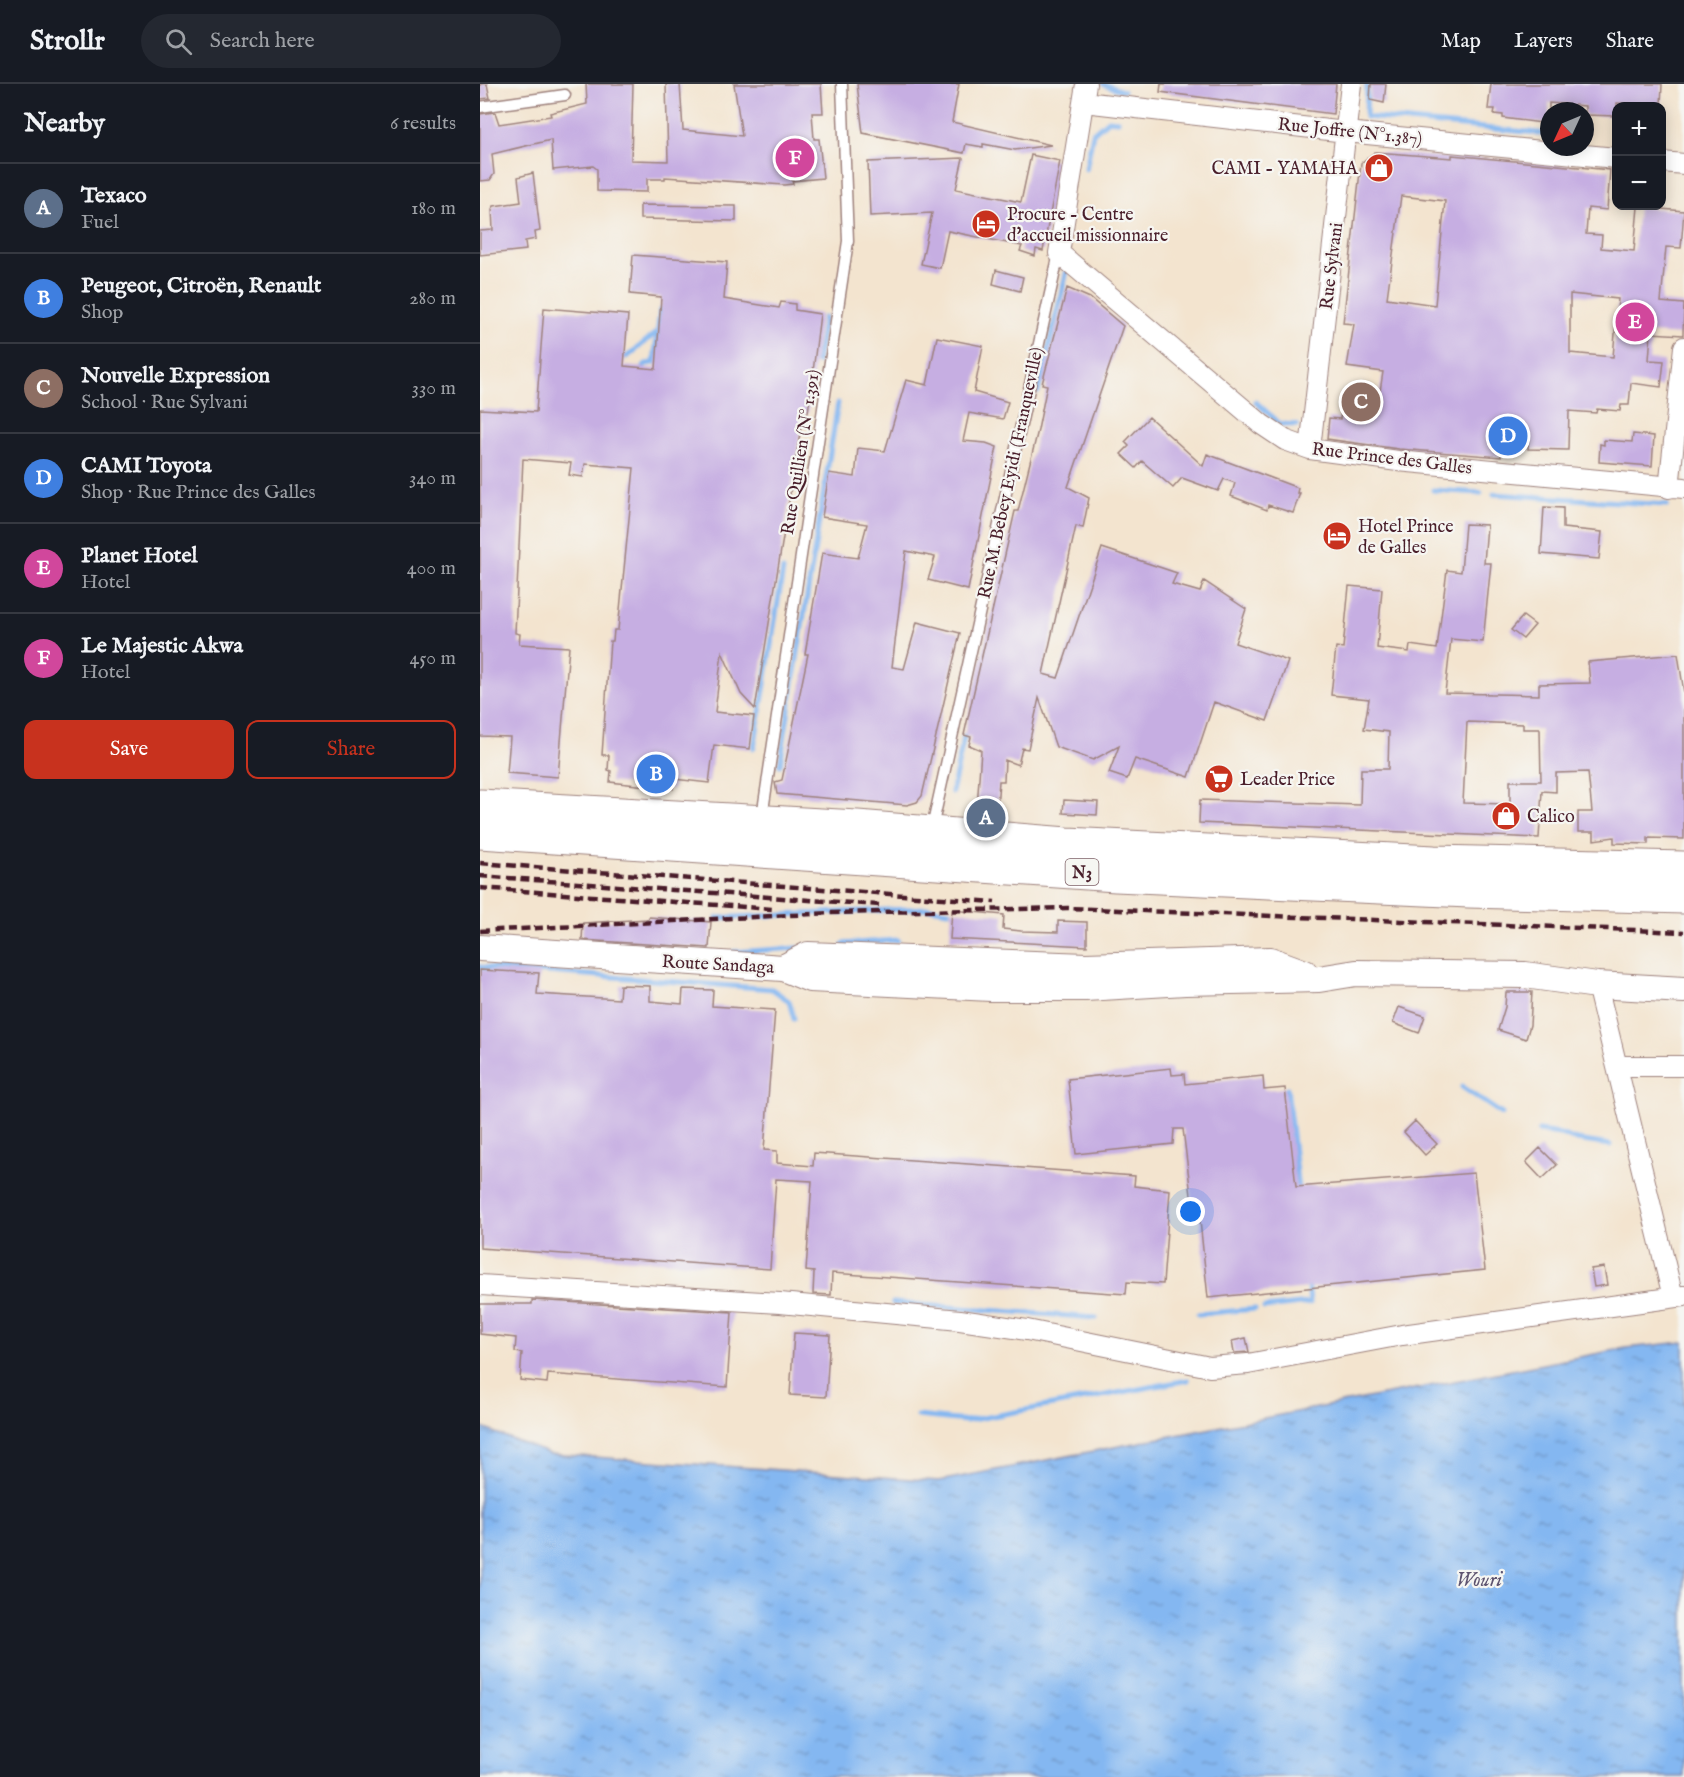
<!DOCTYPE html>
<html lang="en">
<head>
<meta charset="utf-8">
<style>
	:root { --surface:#171b24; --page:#242831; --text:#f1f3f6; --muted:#9ea1a6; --line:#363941; --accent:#c8321e }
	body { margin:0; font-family:"IM FELL English",serif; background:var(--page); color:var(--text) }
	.controls { position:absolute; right:18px; top:18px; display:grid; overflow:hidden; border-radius:12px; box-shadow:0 3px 15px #0003 }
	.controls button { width:54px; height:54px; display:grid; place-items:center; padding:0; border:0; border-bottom:2px solid var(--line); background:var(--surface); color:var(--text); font:30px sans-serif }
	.compass { position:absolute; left:1060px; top:18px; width:54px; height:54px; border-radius:50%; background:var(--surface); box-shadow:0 3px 15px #0003; rotate:226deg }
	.you { position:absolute; left:711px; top:1128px; width:21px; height:21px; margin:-15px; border:4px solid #fff; border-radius:50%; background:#1a73e8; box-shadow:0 0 0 9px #1a73e833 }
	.badge { display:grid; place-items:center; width:39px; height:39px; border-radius:50%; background:var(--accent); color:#fff; font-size:20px; font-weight:700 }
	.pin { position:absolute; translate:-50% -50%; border:3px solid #fff; box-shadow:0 2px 6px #0006 }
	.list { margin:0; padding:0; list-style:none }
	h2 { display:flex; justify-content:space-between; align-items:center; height:78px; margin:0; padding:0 24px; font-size:26px }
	h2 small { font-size:20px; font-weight:400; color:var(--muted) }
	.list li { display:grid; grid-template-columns:39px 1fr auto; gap:18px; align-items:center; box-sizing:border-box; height:90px; padding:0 24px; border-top:2px solid var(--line) }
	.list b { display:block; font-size:22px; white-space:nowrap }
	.list p { margin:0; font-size:20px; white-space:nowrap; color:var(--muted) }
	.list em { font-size:20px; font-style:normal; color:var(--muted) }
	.actions { display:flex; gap:12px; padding:18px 24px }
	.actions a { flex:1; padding:14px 0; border:2px solid var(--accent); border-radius:12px; text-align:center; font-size:21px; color:var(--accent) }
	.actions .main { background:var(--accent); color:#fff }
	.icon { flex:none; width:33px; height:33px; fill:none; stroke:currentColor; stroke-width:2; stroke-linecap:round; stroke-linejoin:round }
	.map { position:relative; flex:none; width:1204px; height:1693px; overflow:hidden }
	header { display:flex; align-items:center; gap:36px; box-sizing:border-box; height:84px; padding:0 30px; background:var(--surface); border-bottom:2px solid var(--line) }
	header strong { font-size:28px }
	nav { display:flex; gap:33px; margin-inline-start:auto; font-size:21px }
	.search { width:420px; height:54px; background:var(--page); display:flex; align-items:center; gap:15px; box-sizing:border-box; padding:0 21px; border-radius:33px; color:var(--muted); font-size:22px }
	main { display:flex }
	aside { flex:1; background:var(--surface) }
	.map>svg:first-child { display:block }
</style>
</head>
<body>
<header>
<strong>Strollr</strong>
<div class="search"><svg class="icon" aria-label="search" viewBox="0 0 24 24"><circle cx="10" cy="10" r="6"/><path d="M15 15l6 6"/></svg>Search here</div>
<nav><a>Map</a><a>Layers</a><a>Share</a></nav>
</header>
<main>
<aside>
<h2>Nearby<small>6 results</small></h2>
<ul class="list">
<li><span class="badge" style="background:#5c6f8a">A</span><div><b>Texaco</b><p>Fuel</p></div><em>180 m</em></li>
<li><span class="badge" style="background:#3f7fe0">B</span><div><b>Peugeot, Citroën, Renault</b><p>Shop</p></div><em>280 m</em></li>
<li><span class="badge" style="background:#8d6e63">C</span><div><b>Nouvelle Expression</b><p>School · Rue Sylvani</p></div><em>330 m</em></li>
<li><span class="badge" style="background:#3f7fe0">D</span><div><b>CAMI Toyota</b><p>Shop · Rue Prince des Galles</p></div><em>340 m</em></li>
<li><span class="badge" style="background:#d1479c">E</span><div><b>Planet Hotel</b><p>Hotel</p></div><em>400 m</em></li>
<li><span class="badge" style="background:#d1479c">F</span><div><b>Le Majestic Akwa</b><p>Hotel</p></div><em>450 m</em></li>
</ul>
<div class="actions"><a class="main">Save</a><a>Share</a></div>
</aside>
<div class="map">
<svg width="1204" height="1693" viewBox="0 0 1204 1693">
	<defs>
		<pattern id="water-ripples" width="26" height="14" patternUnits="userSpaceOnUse" patternTransform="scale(1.5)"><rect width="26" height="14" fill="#84b7f1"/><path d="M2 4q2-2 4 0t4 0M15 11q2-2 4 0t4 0" fill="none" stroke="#6e94c3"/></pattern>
	</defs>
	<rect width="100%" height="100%" fill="#f6f6f2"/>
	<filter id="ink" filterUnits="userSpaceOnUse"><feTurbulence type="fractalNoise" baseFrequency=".0167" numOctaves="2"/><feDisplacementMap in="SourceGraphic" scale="12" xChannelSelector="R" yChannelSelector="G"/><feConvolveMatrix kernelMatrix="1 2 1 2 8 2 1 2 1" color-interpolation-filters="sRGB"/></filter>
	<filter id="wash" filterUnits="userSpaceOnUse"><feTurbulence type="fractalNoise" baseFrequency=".008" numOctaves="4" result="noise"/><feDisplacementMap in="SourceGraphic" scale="24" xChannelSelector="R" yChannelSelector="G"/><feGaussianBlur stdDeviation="1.35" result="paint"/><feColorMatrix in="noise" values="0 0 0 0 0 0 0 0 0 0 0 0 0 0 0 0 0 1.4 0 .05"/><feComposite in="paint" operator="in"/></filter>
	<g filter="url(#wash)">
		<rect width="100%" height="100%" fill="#f3e4cf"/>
		<path fill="url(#water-ripples)" stroke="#676b8e" stroke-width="1.5" d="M 1204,1258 L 1204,1693 L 0,1693 L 0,1343 L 70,1370 L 459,1397 L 1146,1264 Z"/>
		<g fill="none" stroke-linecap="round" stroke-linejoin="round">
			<path stroke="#84b7f1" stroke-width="5" d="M 623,0 L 643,7
				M 887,0 L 886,33 L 1069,50
				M 606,85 L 613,49 L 628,36 L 638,37
				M 147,273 L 177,248
				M 337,278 L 344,234
				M 164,282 L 166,280 L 174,279 L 180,226
				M 558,308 L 587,186
				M 776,318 L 800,340 L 817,341
				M 316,403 L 322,366
				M 953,406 L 1001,409
				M 1014,410 L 1187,421
				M 285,599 L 303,486
				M 274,664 L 285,600
				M 300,681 L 358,319
				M 472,708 L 484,653
				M 237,834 L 449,824 L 469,827
				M 363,860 L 418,856
				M 253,868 L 318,864
				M 0,883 L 292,905 L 309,917 L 314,935
				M 982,1003 L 1022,1030
				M 807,1004 L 818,1107
				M 1059,1047 L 1080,1050 L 1096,1056 L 1130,1061
				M 413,1219 L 616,1234
				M 784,1224 L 830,1219 L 828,1197
				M 718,1230 L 775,1225
				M 437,1332 L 486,1337 L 708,1296"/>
		</g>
		<g id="blocks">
			<path fill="#c6aee2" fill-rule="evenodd" d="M 0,0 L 7,0 L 10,14 L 0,15 Z
				M 106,0 L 153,0 L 151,76 L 188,77 L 186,0 L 200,0 L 203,46 L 262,52 L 254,0 L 341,0 L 343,29 L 332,29 L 334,55 L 339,55 L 343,94 L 312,97 L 313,100 L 304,101 L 185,93 L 185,95 L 167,95 L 167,108 L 117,107 L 117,85 L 113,82 L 73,86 L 71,56 L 12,70 L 14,90 L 10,96 L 0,97 L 0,30 L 15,28 L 19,40 L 71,32 L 70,29 L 107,20 Z
				M 377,0 L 479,0 L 472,38 L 571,61 L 535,66 L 503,60 L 503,63 L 486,60 L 484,69 L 383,49 Z
				M 681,0 L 856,0 L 853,30 L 680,8 Z
				M 891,0 L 906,0 L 904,19 L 890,16 Z
				M 1011,0 L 1182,0 L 1181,21 L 1137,19 L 1137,32 L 1105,31 L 1105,22 L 1069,19 L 1069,40 L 1023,34 L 1023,31 L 1014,30 L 1015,25 L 1008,25 Z
				M 895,68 L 972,74 L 972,71 L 1130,86 L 1127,126 L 1108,124 L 1106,150 L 1122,151 L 1121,164 L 1154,167 L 1158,123 L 1204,127 L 1201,164 L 1186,163 L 1181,218 L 1204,220 L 1203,251 L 1171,249 L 1169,276 L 1184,277 L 1181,303 L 1151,299 L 1149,321 L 1141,321 L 1140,327 L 1117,325 L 1116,329 L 1089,327 L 1088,366 L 1048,365 L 1049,346 L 1023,345 L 1021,373 L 919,365 L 847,355 L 849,334 L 860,335 L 861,328 L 883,331 L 884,319 L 898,320 L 903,288 L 867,283 L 874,240 L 863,239 L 881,79 ZM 921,112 L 965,117 L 955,221 L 907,214 ZM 1090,210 L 1138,215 L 1133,273 L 1090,269 Z
				M 551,71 L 580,77 L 563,167 L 556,165 L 555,172 L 540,167 L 542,162 L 468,147 L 460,184 L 441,180 L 452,129 L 390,132 L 388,78 L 483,74 L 476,105 L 541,118 Z
				M 53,89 L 60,147 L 55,148 L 56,155 L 45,157 L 46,166 L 0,171 L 0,147 L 13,146 L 12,125 L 14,122 L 41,118 L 38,93 Z
				M 160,121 L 256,122 L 256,137 L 160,135 Z
				M 153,171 L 247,178 L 244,215 L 299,224 L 301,218 L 315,220 L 315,226 L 340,230 L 328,329 L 323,331 L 275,625 L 261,610 L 242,568 L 235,628 L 274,632 L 270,665 L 234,661 L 229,699 L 194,695 L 193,705 L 130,698 L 131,687 L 128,686 L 129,671 L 122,671 L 130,557 L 133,557 L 134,546 L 138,546 L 154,384 L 105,380 L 103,393 L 89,391 L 91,379 L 43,375 L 35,549 L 40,550 L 39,560 L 89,563 L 78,693 L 27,689 L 30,653 L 0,652 L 0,325 L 56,328 L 64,224 L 148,231 L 144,282 L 176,285 L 181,213 L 150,210 Z
				M 516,186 L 543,193 L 540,207 L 513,200 Z
				M 587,204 L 610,214 L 643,242 L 588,403 L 609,414 L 603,444 L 596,442 L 563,590 L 578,594 L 622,464 L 697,489 L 692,500 L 720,508 L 724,497 L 766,525 L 755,559 L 808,577 L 787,637 L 734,618 L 709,693 L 655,675 L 647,695 L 629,689 L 639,662 L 613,676 L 576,663 L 559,614 L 548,665 L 542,664 L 538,681 L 525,676 L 524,697 L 519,697 L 517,724 L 497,723 L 501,666 L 489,661 L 491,653 L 484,651 L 535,427 L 538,427 L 558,346 L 567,301 L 562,300 Z
				M 457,253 L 503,262 L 494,308 L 528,318 L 523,335 L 489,329 L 483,357 L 506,359 L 517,363 L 488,506 L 448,496 L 455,473 L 426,467 L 412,583 L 424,585 L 437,538 L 480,549 L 442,712 L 437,718 L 427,721 L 297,710 L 295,698 L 302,696 L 328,570 L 325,570 L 342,469 L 378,474 L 387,440 L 342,433 L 349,389 L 375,393 L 378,364 L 405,367 L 426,296 L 447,301 Z
				M 669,333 L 723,382 L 727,370 L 818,404 L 817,409 L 820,409 L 813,429 L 788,421 L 787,426 L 751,412 L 755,399 L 744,395 L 738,407 L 702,394 L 693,404 L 662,377 L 656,384 L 641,370 L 649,362 L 645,358 Z
				M 1153,350 L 1174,352 L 1172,382 L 1119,378 L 1120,360 L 1124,361 L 1124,356 L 1152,358 Z
				M 1064,423 L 1083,424 L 1083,444 L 1122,448 L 1119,475 L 1061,470 Z
				M 985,440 L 1007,441 L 1004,479 L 1011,479 L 1003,558 L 971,555 L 965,609 L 1059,611 L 1059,600 L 1110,599 L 1108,578 L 1198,570 L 1204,609 L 1204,755 L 1168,754 L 1168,760 L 1134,759 L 1134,753 L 1114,756 L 1114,748 L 1098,748 L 1098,728 L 1112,728 L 1108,688 L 1076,689 L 1076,708 L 1062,707 L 1059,754 L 719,739 L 720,716 L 880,721 L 881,685 L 908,685 L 909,648 L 884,645 L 889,615 L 851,611 L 856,563 L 863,564 L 869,502 L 902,505 L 897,564 L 929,568 L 930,561 L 957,565 L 967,486 L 981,488 ZM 987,638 L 1043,640 L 1043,645 L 1060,645 L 1061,697 L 1030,697 L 1030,720 L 983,719 Z
				M 1043,532 L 1055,541 L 1043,555 L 1031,546 Z
				M 584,716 L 618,718 L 617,731 L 583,729 Z
				M 472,826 L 524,831 L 523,845 L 541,847 L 578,848 L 578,837 L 607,838 L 607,862 L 470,855 Z
				M 169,833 L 231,838 L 229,864 L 102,856 L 103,839 L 168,835 Z
				M 0,886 L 59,889 L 57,910 L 139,915 L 140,901 L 170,902 L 170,917 L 202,920 L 203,905 L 233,906 L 232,922 L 295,926 L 284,1066 L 297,1067 L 297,1079 L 333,1082 L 334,1069 L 655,1092 L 654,1102 L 690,1106 L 683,1200 L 647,1198 L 646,1210 L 352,1189 L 351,1211 L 333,1210 L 334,1188 L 326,1187 L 332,1097 L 296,1095 L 290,1185 L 0,1164 Z
				M 1026,908 L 1052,908 L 1050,941 L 1046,955 L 1018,946 L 1025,923 Z
				M 919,923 L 945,932 L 939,949 L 913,939 Z
				M 691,984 L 692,991 L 704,990 L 705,1000 L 783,992 L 784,1006 L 805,1004 L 816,1103 L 994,1089 L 1005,1186 L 728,1214 L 719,1127 L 713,1128 L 703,1045 L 694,1045 L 693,1060 L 596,1070 L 588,995 Z
				M 935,1037 L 957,1060 L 945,1071 L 924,1048 Z
				M 1060,1064 L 1077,1081 L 1062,1095 L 1046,1078 Z
				M 1124,1183 L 1127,1201 L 1114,1203 L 1111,1185 Z
				M 52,1216 L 252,1228 L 247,1303 L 68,1290 L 67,1299 L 40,1296 L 42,1269 L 35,1268 L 36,1254 L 0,1250 L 0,1220 L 52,1220 Z
				M 314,1249 L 350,1251 L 346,1313 L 310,1311 Z
				M 766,1254 L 769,1268 L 754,1269 L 752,1257 Z"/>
		</g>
	</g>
	<g filter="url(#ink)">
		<use href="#blocks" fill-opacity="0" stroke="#9e827d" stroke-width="1.5"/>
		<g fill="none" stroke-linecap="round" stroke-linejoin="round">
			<g stroke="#9e827d" stroke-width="13">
				<path id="service" d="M 0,23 L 85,11
					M 282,733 L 368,157 L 362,0
					M 452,744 L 579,169"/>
			</g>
			<g stroke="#9e827d" stroke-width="22">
				<path id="minor" d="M 606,0 L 579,169 L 781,340 L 805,356 L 830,365 L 918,377 L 1204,404
					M 604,18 L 866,48 L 1136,74
					M 1182,78 L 1204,80
					M 830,365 L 871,0
					M 1189,404 L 1204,263
					M 1117,901 L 1193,1213
					M 1137,982 L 1204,982
					M 0,1201 L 300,1219 L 480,1236 L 547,1246 L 730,1283 L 768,1280 L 922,1251 L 1204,1212"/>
			</g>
			<g stroke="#9e827d" stroke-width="28">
				<path id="tertiary" d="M 0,864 L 303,884 L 330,895 L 511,904 L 605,904 L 705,898 L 839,895 L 876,889 L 1045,891 L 1117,901 L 1204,906
					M 303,884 L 328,871 L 606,882 L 790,876 L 825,889"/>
			</g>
			<g stroke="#9e827d" stroke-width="35">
				<path id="trunk" d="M 0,722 L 377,743 L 587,760 L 954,778 L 1204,784
					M 0,748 L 636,791 L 989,807 L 1204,813"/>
			</g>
			<use href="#service" stroke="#fff" stroke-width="10"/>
			<use href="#minor" stroke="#fff" stroke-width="20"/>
			<use href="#tertiary" stroke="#fff" stroke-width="26"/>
			<use href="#trunk" stroke="#fff" stroke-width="33"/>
			<path stroke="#4a1f2b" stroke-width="4.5" stroke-dasharray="9 4.5" stroke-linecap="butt" d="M 0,779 L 515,818
				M 0,792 L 399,821
				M 0,804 L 293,825
				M 0,847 L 351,829 L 587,824 L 1204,848"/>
		</g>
	</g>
	<defs>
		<g id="shop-disc" transform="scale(1.5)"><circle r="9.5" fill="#c8321e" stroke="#f6f6f2"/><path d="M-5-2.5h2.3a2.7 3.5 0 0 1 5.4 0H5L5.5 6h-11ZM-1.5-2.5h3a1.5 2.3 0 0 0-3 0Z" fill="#fff"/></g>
		<g id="hotel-disc" transform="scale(1.5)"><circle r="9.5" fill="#c8321e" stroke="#f6f6f2"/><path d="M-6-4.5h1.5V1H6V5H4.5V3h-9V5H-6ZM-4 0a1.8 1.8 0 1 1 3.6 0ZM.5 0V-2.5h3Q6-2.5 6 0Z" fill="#fff"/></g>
		<g id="supermarket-disc" transform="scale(1.5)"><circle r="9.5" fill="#c8321e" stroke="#f6f6f2"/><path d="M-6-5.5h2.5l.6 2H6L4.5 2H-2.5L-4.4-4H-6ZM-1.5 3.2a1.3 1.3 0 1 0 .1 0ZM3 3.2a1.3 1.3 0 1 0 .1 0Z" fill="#fff"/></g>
	</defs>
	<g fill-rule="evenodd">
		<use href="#shop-disc" x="899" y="84"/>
		<use href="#hotel-disc" x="506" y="140"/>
		<use href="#hotel-disc" x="857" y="452"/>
		<use href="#supermarket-disc" x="739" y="695"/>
		<use href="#shop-disc" x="1026" y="732"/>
	</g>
	<g text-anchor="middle" stroke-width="4.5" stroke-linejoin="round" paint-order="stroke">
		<rect fill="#f6f6f2" stroke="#7e6067" stroke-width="1.5" x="585.5" y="775" width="33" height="26" rx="4.5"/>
		<g font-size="16" font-weight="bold" fill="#4a1f2b">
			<text x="602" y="794">N3</text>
		</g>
		<g font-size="18" fill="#4a1f2b" stroke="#f6f6f2">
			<text transform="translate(870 47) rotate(6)" y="6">Rue Joffre (N°1.387)</text>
			<text transform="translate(851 182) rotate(-83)" y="6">Rue Sylvani</text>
			<text transform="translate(320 368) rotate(-81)" y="6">Rue Quillien (N° 1.391)</text>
			<text transform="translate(912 374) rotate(7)" y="6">Rue Prince des Galles</text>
			<text transform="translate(530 389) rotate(-78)" y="6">Rue M. Bebey Eyidi (Franqueville)</text>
			<text transform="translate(238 880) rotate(3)" y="6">Route Sandaga</text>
		</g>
		<g font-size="18" fill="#4a1f2b" stroke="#f6f6f2" text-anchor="start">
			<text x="878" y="90" text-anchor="end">CAMI - YAMAHA</text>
			<text x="527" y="136">Procure - Centre<tspan x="527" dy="21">d'accueil missionnaire</tspan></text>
			<text x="878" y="448">Hotel Prince<tspan x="878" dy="21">de Galles</tspan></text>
			<text x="760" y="701">Leader Price</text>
			<text x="1047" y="738">Calico</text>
		</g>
		<g font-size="20" font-style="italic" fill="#5e5470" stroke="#f6f6f2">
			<text x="999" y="1502">Wouri</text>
		</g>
	</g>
</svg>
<div class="controls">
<button>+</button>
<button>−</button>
</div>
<svg class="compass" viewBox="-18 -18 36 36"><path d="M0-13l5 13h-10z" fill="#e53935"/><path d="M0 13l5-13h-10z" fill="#9ea1a6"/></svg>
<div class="you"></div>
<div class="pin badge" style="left:506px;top:734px;background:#5c6f8a">A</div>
<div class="pin badge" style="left:176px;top:690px;background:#3f7fe0">B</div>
<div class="pin badge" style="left:881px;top:318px;background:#8d6e63">C</div>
<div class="pin badge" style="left:1028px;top:352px;background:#3f7fe0">D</div>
<div class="pin badge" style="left:1155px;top:238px;background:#d1479c">E</div>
<div class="pin badge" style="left:315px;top:74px;background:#d1479c">F</div>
</div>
</main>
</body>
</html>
